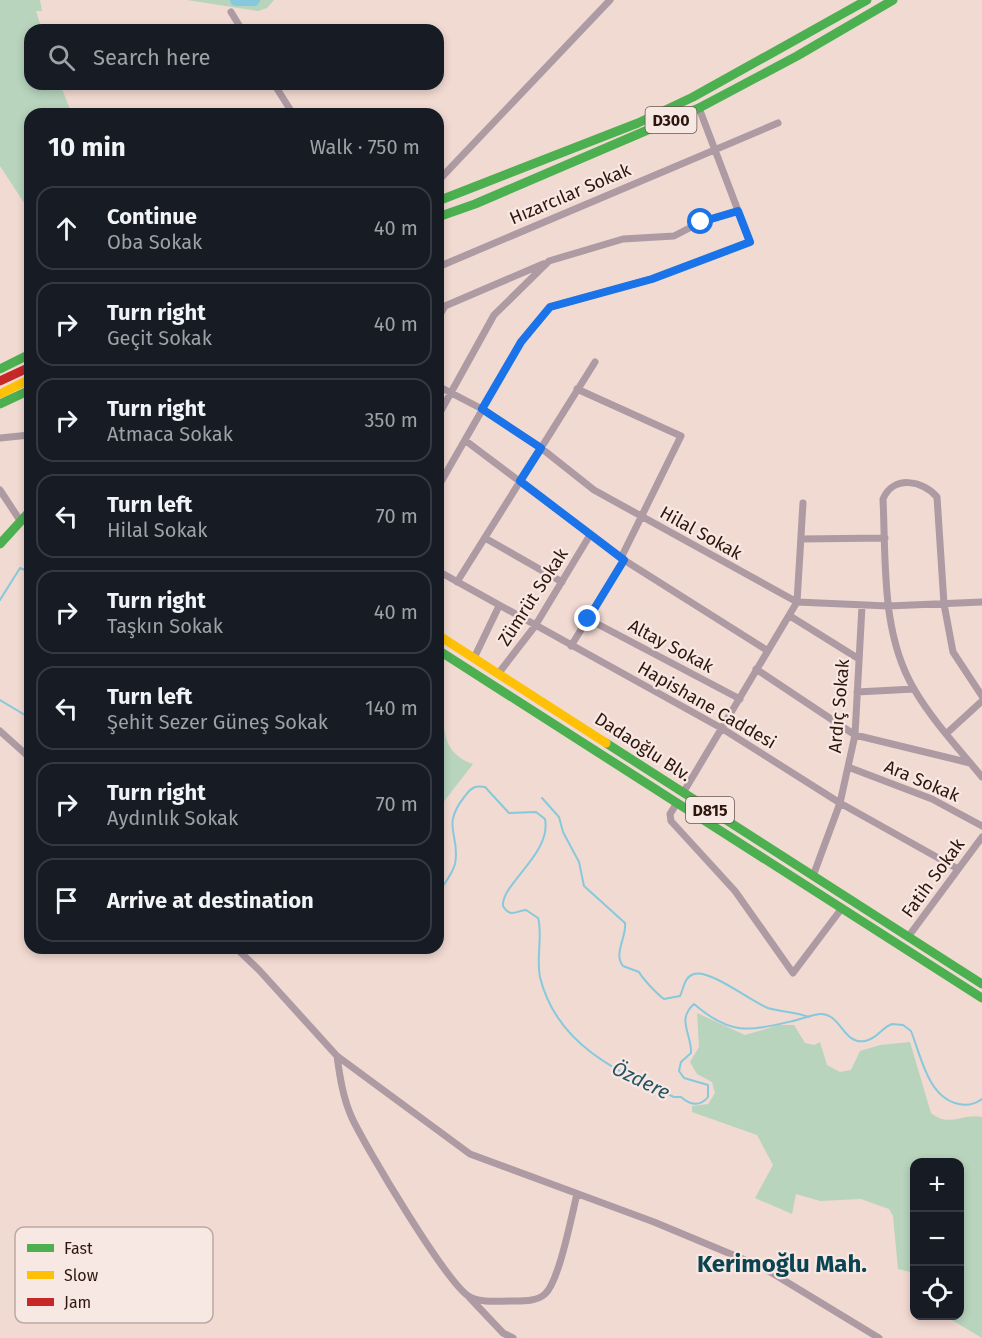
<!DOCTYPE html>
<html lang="en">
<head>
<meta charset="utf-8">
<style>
	:root { --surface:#171b24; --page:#242831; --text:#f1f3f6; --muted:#9ea1a6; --line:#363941 }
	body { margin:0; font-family:"Fira Sans",sans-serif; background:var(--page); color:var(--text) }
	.controls { position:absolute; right:18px; bottom:18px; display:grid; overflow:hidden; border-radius:12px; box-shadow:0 3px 9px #0003 }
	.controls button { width:54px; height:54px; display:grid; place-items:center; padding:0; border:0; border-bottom:2px solid var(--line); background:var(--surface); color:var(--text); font:30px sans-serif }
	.stop { position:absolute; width:18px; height:18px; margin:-14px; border:4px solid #1a73e8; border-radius:50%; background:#fff }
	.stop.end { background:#1a73e8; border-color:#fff; box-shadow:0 2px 6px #0008 }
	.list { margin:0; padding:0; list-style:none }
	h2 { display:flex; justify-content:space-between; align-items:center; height:78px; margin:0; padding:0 24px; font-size:26px }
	h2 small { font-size:20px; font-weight:400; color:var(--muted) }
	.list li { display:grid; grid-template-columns:39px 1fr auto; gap:18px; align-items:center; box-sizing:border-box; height:84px; margin:0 12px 12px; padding:0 12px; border:2px solid var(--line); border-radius:18px }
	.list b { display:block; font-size:22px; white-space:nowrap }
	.list p { margin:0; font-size:20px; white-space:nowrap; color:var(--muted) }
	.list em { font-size:20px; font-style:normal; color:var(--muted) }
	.icon { flex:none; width:33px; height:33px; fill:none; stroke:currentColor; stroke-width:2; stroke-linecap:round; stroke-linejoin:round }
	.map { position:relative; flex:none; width:982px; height:1338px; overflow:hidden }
	.search { position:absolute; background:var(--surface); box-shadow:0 3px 9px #0003; left:24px; top:24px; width:420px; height:66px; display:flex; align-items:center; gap:15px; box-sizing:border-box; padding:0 21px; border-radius:18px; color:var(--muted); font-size:22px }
	.panel { position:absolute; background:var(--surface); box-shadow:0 3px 9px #0003; left:24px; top:108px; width:420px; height:846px; border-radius:18px }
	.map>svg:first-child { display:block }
</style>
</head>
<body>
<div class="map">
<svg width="982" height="1338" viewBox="0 0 982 1338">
	<rect width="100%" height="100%" fill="#f1dad2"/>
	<path fill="#b8d4bd" d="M 0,0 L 40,0 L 42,11 L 36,11 L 42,30 L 30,30 L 30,84 L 60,84 L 72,114 L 30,114 L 30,212 L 0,166 Z
		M 187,0 L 274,0 L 267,8 L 258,11 Z
		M 438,723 L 444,726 C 445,745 455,758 473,764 L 442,804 L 438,802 Z
		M 697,1013 L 745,1035 L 779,1025 L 794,1025 L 805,1043 L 814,1045 L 820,1042 L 827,1065 L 840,1072 L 851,1070 L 860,1051 L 880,1045 L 910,1042 L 931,1113 C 949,1128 963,1113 982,1117 L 982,1338 L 945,1316 L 960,1316 L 960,1162 L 914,1162 L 914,1273 L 898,1269 L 893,1216 L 889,1209 L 861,1199 L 820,1201 L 796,1194 L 792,1214 L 755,1198 L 773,1165 L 757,1135 L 692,1112 L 692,1106 L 708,1104 L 715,1093 L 712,1082 L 697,1074 L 690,1062 L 699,1047 Z"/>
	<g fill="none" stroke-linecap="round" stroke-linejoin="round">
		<path stroke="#87c9dc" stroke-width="2" d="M 0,600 L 20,568 L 30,572
			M 0,700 L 30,718
			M 542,798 L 559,817 L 563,832 L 579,862 L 584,886 L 625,923 C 627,937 613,953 623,966 L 639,972 C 642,978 658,995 664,999 L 680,996 C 684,988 684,977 694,974 C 710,969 752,1002 768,1008 C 782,1012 796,1012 809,1017
			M 438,893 C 444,884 452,875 455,864 C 461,835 440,827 465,796 C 471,788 475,785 485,787 L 509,813 L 536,812 L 545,819 C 552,853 501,884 503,906 C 510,918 516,911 526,910 L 538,918 C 543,933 536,958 540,977 C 556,1044 617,1072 674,1097 L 681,1097 C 690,1105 700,1107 708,1097 L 708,1085 L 684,1078 L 679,1071 L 681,1062 L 691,1053 C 692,1034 676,1020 694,1004 C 731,1036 749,1031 793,1021 C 801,1019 811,1015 820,1014 C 841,1013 843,1045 865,1041 C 877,1039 881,1028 892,1024 L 903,1025 L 911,1031 C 921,1056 928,1098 959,1104 C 968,1106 975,1104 982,1099"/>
		<path stroke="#87c9dc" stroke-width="12" d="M 236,0 L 254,0"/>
		<path stroke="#ad9aa2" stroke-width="7" d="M 231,12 L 242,30
			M 274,84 L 293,114
			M 438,181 L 610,0
			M 438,267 L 778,123
			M 438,318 L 445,306 L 543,264
			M 438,386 L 482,409 L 541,448 L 594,490 L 797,602 L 888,606 L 982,602
			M 577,389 L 681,436 L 621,558
			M 438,416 L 494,315 L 549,261 L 623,239 L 674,236 L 701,222 L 738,211
			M 0,438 L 30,435
			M 466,441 L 624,560 L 768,651
			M 438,487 L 521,342 L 550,307 L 652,279 L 750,242 L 699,108
			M 0,490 L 21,522
			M 485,538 L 562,582
			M 801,539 L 885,538
			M 438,571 L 723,729 L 840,803 L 958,869
			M 457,582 L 595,362
			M 790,616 L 859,659
			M 588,619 L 740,699
			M 571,646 L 624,560
			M 474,658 L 499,606
			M 756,669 L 855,735 L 970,763
			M 498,674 L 535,626 L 590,535
			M 857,692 L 914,689
			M 982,696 L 953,652 L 944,604 L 937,497 C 923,480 893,475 883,499 C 886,562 881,633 914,689 C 932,720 959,749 982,777
			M 0,731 L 30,758
			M 947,733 L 982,701
			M 848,767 L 932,799 L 982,826
			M 683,793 L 797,602 L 803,503
			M 677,803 L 670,814 L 671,821 L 735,891 L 793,973 L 842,908
			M 813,876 L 840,803 L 855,735 L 862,606
			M 908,937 L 982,837
			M 236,948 L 259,970 L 337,1056 L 470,1154 L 654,1222 L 762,1267 L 879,1338
			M 337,1056 C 340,1078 343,1098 352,1118 C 365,1146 448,1286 470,1297 C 481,1303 498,1301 510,1301 C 522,1301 536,1302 545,1294 C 559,1282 572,1214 577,1194
			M 469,1297 L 503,1333 L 513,1338"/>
		<path stroke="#4caf50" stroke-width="9" d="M 438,201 L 638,123 L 693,97 L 867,0
			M 438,217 L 475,204 L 699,108 L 797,56 L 893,0
			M 0,369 L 30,354
			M 0,404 L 30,390
			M 0,544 L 30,511
			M 438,650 L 982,998
			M 606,743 L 982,984"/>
		<path stroke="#ffc107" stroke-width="9" d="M 0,394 L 30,379
			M 438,635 L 606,743"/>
		<path stroke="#c62828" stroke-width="9" d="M 0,381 L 30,367"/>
	</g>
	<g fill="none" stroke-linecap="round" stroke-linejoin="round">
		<path stroke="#1a73e8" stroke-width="8" d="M 588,619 L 624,560 L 520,481 L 541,448 L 482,409 L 521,342 L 550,307 L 652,279 L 750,242 L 738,211 L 701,222"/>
	</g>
	<g text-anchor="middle" stroke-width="4.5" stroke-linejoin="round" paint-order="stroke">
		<g fill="#f7e8e3" stroke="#6b554d" stroke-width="1.5">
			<rect x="645.5" y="107" width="51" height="26" rx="4.5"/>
			<rect x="686" y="797" width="48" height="26" rx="4.5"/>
		</g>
		<g font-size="16" font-weight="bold" fill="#2f160d">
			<text x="671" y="126">D300</text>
			<text x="710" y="816">D815</text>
		</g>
		<g font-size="18" fill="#2f160d" stroke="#f7e8e3">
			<text transform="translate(570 194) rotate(-23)" y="6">Hızarcılar Sokak</text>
			<text transform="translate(701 533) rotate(29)" y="6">Hilal Sokak</text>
			<text transform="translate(533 597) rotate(-57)" y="6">Zümrüt Sokak</text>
			<text transform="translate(671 646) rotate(28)" y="6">Altay Sokak</text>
			<text transform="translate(707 705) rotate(30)" y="6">Hapishane Caddesi</text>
			<text transform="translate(839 706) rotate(-85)" y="6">Ardıç Sokak</text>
			<text transform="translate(643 747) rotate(33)" y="6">Dadaoğlu Blv.</text>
			<text transform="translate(922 781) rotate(23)" y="6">Ara Sokak</text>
			<text transform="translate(933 878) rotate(-54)" y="6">Fatih Sokak</text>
		</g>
		<g font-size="20" font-style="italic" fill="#275462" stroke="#f7e8e3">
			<text transform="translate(641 1080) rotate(26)" y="7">Özdere</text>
		</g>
		<g font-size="24" font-weight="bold" fill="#0a4351" stroke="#f7e8e3">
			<text x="782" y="1272">Kerimoğlu Mah.</text>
		</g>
	</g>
	<rect x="15" y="1227" width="198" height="96" rx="9" fill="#f7e8e3" stroke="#bba9a3" stroke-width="1.5"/>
	<rect x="27" y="1244" width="27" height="8" fill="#4caf50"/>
	<rect x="27" y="1271" width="27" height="8" fill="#ffc107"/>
	<rect x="27" y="1298" width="27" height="8" fill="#c62828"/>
	<g font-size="16" fill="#2f160d">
		<text x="64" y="1254">Fast</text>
		<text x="64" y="1281">Slow</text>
		<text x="64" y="1308">Jam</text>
	</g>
</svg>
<div class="controls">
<button>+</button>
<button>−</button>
<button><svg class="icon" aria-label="locate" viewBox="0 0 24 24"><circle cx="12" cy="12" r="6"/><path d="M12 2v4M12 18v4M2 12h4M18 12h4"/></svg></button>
</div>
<div class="stop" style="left:701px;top:222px"></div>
<div class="stop end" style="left:588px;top:619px"></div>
<div class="search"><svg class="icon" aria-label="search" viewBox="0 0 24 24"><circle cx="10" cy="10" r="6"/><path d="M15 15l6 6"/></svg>Search here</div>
<section class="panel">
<h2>10 min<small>Walk · 750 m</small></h2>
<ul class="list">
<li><svg class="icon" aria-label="ahead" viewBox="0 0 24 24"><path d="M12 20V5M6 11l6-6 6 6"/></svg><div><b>Continue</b><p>Oba Sokak</p></div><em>40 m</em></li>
<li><svg class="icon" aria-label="right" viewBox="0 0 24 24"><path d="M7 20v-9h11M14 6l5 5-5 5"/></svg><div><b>Turn right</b><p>Geçit Sokak</p></div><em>40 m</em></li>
<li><svg class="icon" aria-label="right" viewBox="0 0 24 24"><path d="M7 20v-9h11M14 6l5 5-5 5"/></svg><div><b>Turn right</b><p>Atmaca Sokak</p></div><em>350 m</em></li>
<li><svg class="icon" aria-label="left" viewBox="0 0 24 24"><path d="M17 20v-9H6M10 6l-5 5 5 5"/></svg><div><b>Turn left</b><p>Hilal Sokak</p></div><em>70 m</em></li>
<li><svg class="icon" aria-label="right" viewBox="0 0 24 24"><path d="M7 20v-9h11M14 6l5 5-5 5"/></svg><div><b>Turn right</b><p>Taşkın Sokak</p></div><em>40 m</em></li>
<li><svg class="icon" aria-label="left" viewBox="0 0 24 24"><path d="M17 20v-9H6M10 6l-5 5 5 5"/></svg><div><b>Turn left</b><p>Şehit Sezer Güneş Sokak</p></div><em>140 m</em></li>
<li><svg class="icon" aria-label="right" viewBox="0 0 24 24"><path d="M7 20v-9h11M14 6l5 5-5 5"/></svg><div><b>Turn right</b><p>Aydınlık Sokak</p></div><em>70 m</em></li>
<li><svg class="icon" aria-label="arrive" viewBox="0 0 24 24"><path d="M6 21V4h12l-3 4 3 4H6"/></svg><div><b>Arrive at destination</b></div></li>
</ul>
</section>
</div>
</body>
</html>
